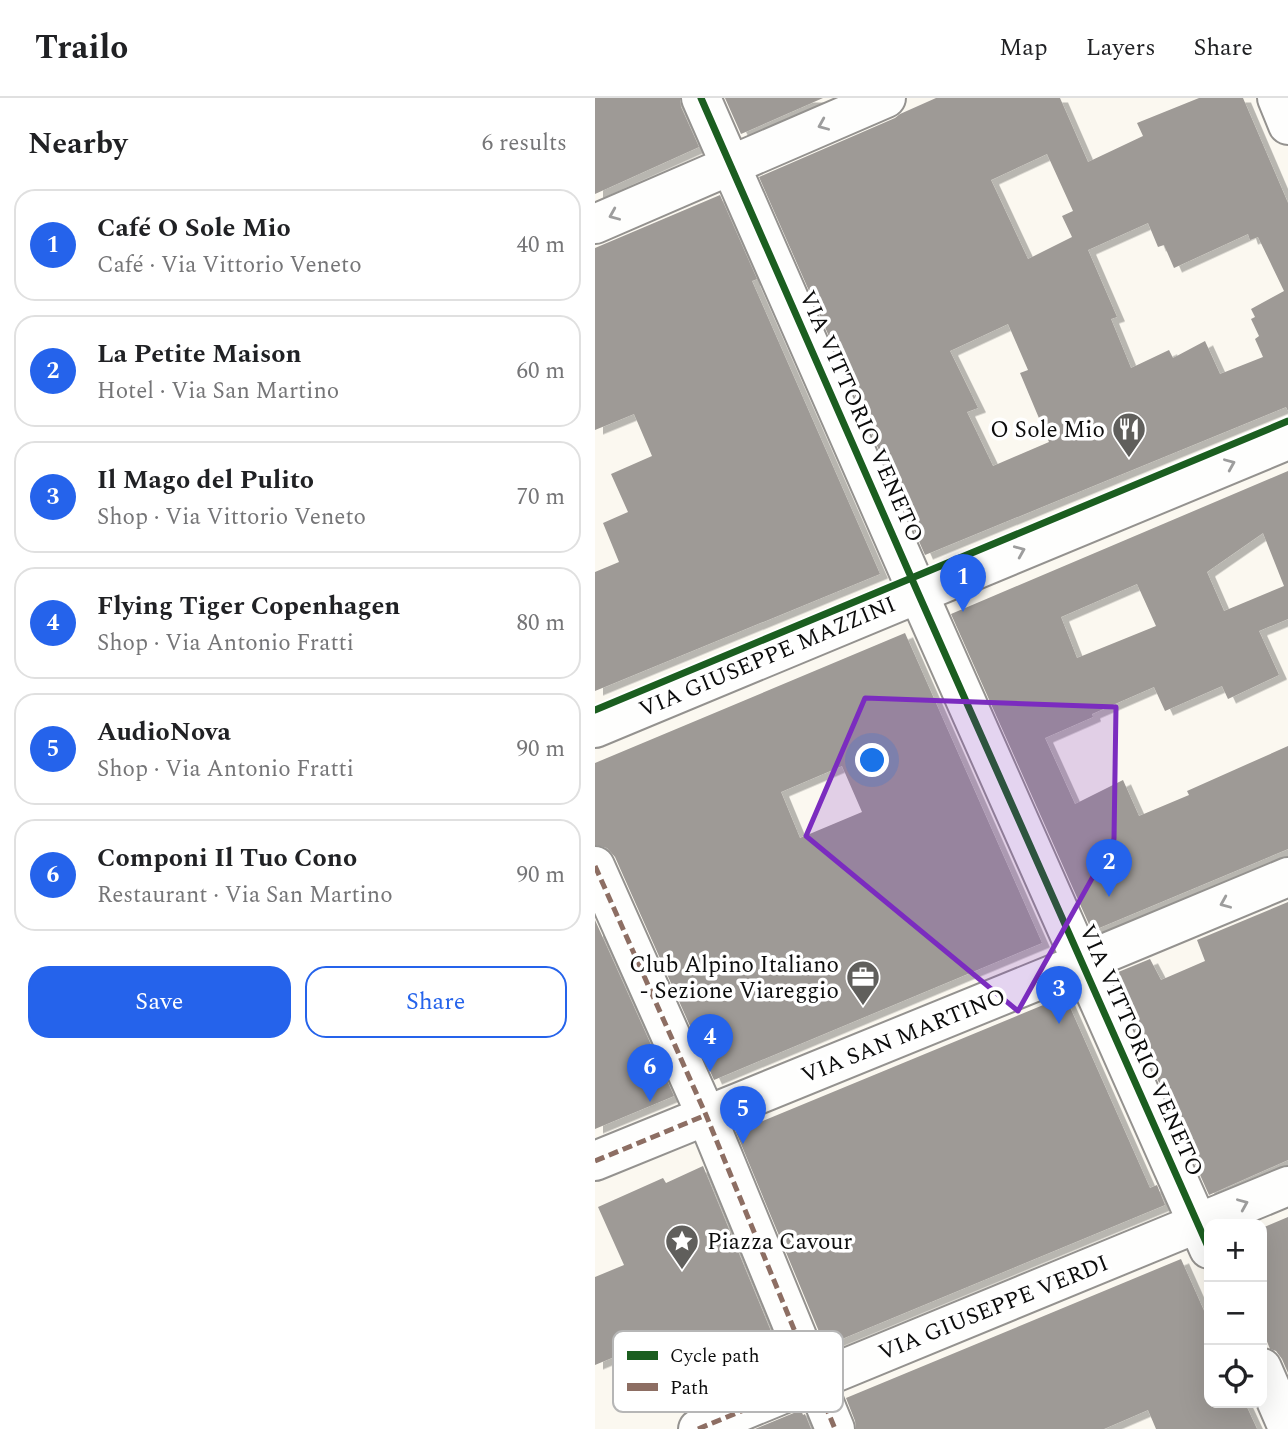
<!DOCTYPE html>
<html lang="en">
<head>
<meta charset="utf-8">
<style>
	:root { --surface:#fff; --page:#f2f2f2; --text:#202124; --muted:#757577; --line:#e0e0e0; --accent:#2563eb }
	body { margin:0; font-family:Spectral,serif; background:var(--page); color:var(--text) }
	.controls { position:absolute; right:21px; bottom:21px; display:grid; overflow:hidden; border-radius:14px; box-shadow:0 7px 28px #0002 }
	.controls button { width:63px; height:63px; display:grid; place-items:center; padding:0; border:0; border-bottom:2px solid var(--line); background:var(--surface); color:var(--text); font:35px sans-serif }
	.you { position:absolute; left:278px; top:663px; width:24px; height:24px; margin:-18px; border:5px solid #fff; border-radius:50%; background:#1a73e8; box-shadow:0 0 0 10px #1a73e833 }
	.badge { display:grid; place-items:center; width:46px; height:46px; border-radius:50%; background:var(--accent); color:#fff; font-size:23px; font-weight:700 }
	.pin { position:absolute; translate:-50% -58px; filter:drop-shadow(0 2px 4px #0008) }
	.pin::after { content:''; position:absolute; top:37px; width:24px; height:21px; background:inherit; clip-path:polygon(0 0,100% 0,50% 100%) }
	.list { margin:0; padding:0; list-style:none }
	h2 { display:flex; justify-content:space-between; align-items:center; height:91px; margin:0; padding:0 28px; font-size:30px }
	h2 small { font-size:23px; font-weight:400; color:var(--muted) }
	.list li { display:grid; grid-template-columns:46px 1fr auto; gap:21px; align-items:center; box-sizing:border-box; height:112px; margin:0 14px 14px; padding:0 14px; border:2px solid var(--line); border-radius:21px }
	.list b { display:block; font-size:26px; white-space:nowrap }
	.list p { margin:0; font-size:23px; white-space:nowrap; color:var(--muted) }
	.list em { font-size:23px; font-style:normal; color:var(--muted) }
	.actions { display:flex; gap:14px; padding:21px 28px }
	.actions a { flex:1; padding:16px 0; border:2px solid var(--accent); border-radius:21px; text-align:center; font-size:24px; color:var(--accent) }
	.actions .main { background:var(--accent); color:#fff }
	.icon { flex:none; width:38px; height:38px; fill:none; stroke:currentColor; stroke-width:2; stroke-linecap:round; stroke-linejoin:round }
	.map { position:relative; flex:none; width:693px; height:1331px; overflow:hidden }
	header { display:flex; align-items:center; gap:42px; box-sizing:border-box; height:98px; padding:0 35px; background:var(--surface); border-bottom:2px solid var(--line) }
	header strong { font-size:33px }
	nav { display:flex; gap:38px; margin-inline-start:auto; font-size:24px }
	main { display:flex }
	aside { flex:1; background:var(--surface) }
	.map>svg:first-child { display:block }
</style>
</head>
<body>
<header>
<strong>Trailo</strong>
<nav><a>Map</a><a>Layers</a><a>Share</a></nav>
</header>
<main>
<aside>
<h2>Nearby<small>6 results</small></h2>
<ul class="list">
<li><span class="badge">1</span><div><b>Café O Sole Mio</b><p>Café · Via Vittorio Veneto</p></div><em>40 m</em></li>
<li><span class="badge">2</span><div><b>La Petite Maison</b><p>Hotel · Via San Martino</p></div><em>60 m</em></li>
<li><span class="badge">3</span><div><b>Il Mago del Pulito</b><p>Shop · Via Vittorio Veneto</p></div><em>70 m</em></li>
<li><span class="badge">4</span><div><b>Flying Tiger Copenhagen</b><p>Shop · Via Antonio Fratti</p></div><em>80 m</em></li>
<li><span class="badge">5</span><div><b>AudioNova</b><p>Shop · Via Antonio Fratti</p></div><em>90 m</em></li>
<li><span class="badge">6</span><div><b>Componi Il Tuo Cono</b><p>Restaurant · Via San Martino</p></div><em>90 m</em></li>
</ul>
<div class="actions"><a class="main">Save</a><a>Share</a></div>
</aside>
<div class="map">
<svg width="693" height="1331" viewBox="0 0 693 1331">
	<defs>
		<filter id="shadow"><feDropShadow dx="8" dy="4.5" stdDeviation="0" flood-color="#0004"/></filter>
	</defs>
	<rect width="100%" height="100%" fill="#fbf8f0"/>
	<path fill="#9e9a96" fill-rule="evenodd" filter="url(#shadow)" d="M 0,0 L 85,0 L 86,9 L 104,49 L 0,96 Z
		M 130,0 L 228,0 L 146,36 Z
		M 341,0 L 465,0 L 493,64 L 548,38 L 542,25 L 604,0 L 648,0 L 693,105 L 693,313 L 691,309 L 330,457 L 164,79 L 300,20 L 305,16 ZM 452,56 L 478,113 L 467,118 L 477,139 L 433,161 L 396,82 ZM 553,125 L 563,149 L 569,147 L 579,170 L 653,136 L 655,142 L 663,139 L 689,193 L 656,211 L 660,219 L 656,221 L 664,238 L 660,241 L 668,259 L 625,276 L 610,243 L 578,260 L 574,252 L 536,270 L 516,221 L 522,219 L 493,152 ZM 413,226 L 433,272 L 425,275 L 454,344 L 398,368 L 372,314 L 383,310 L 355,253 Z
		M 125,97 L 162,181 L 157,183 L 285,476 L 0,593 L 0,474 L 24,464 L 8,425 L 33,414 L 16,376 L 57,358 L 39,316 L 0,332 L 0,150 Z
		M 693,373 L 693,521 L 664,533 L 684,577 L 633,601 L 627,588 L 570,613 L 559,589 L 497,616 L 498,619 L 450,640 L 480,706 L 528,682 L 544,718 L 594,697 L 592,693 L 693,648 L 693,751 L 497,833 L 356,516 ZM 668,435 L 689,488 L 629,513 L 612,474 ZM 542,486 L 561,528 L 482,560 L 466,519 Z
		M 310,535 L 447,845 L 119,982 L 20,759 L 12,750 L 0,747 L 0,665 ZM 247,668 L 267,714 L 205,740 L 186,694 Z
		M 693,804 L 693,1062 L 614,1097 L 516,877 L 555,861 L 566,882 L 610,863 L 602,842 Z
		M 0,822 L 79,998 L 0,1031 Z
		M 470,898 L 555,1090 L 562,1087 L 570,1107 L 230,1248 L 141,1034 Z
		M 108,1068 L 189,1265 L 187,1265 L 189,1272 L 137,1293 L 138,1276 L 87,1297 L 62,1241 L 0,1267 L 0,1179 L 29,1167 L 3,1109 L 68,1080 L 71,1085 Z
		M 693,1119 L 693,1275 L 687,1261 L 681,1253 L 675,1251 L 667,1231 L 667,1130 Z
		M 586,1161 L 614,1224 L 614,1305 L 650,1305 L 662,1331 L 561,1331 L 553,1312 L 509,1331 L 261,1331 L 260,1323 L 251,1300 Z
		M 206,1312 L 208,1317 L 210,1316 L 216,1331 L 160,1331 Z"/>
	<g fill="none" stroke-linecap="round" stroke-linejoin="round">
		<g stroke="#94928f" stroke-width="42">
			<path id="minor" d="M 106,0 L 323,495 L 614,1151
				M 682,0 L 693,27
				M 0,126 L 291,0
				M 0,630 L 693,342
				M 0,768 L 111,1017 L 240,1331
				M 0,1063 L 501,859 L 693,779
				M 667,1270 L 693,1330
				M 103,1331 L 693,1088"/>
		</g>
		<use href="#minor" stroke="#fefefd" stroke-width="38"/>
		<path stroke="#8d6e63" stroke-width="5" stroke-dasharray="10 5" stroke-linecap="butt" d="M 0,768 L 111,1017 L 240,1331
			M 0,1063 L 111,1017
			M 103,1331 L 219,1283"/>
		<g stroke="#fff" stroke-width="11">
			<path id="cycleway" d="M 106,0 L 323,495 L 614,1151
				M 0,612 L 693,323"/>
		</g>
		<use href="#cycleway" stroke="#1b5e20" stroke-width="7"/>
	</g>
	<defs><path id="oneway-chevron" d="M-2-3.5L2.5 0L-2 3.5" fill="none" stroke-width="1.6" stroke-linecap="round" stroke-linejoin="round" transform="scale(1.75)"/></defs>
	<g stroke="#9d9d9d">
		<use href="#oneway-chevron" transform="translate(228 27) rotate(157)"/>
		<use href="#oneway-chevron" transform="translate(19 117) rotate(157)"/>
		<use href="#oneway-chevron" transform="translate(635 366) rotate(-23)"/>
		<use href="#oneway-chevron" transform="translate(425 453) rotate(-23)"/>
		<use href="#oneway-chevron" transform="translate(630 805) rotate(157)"/>
		<use href="#oneway-chevron" transform="translate(648 1106) rotate(-23)"/>
	</g>
	<path fill="#7b2cbf" fill-opacity="0.2" stroke="#7b2cbf" stroke-width="5" stroke-linejoin="round" d="M 270,600 L 521,609 L 519,741 L 423,913 L 211,738 Z"/>
	<defs>
		<g id="restaurant-pin" transform="scale(1.75)"><path d="M0 17L-7.5 6A9.5 9.5 0 1 1 7.5 6Z" fill="#605f5c" stroke="#fff"/><path d="M-5-6h1v4h1v-4h1v4h1v-4h1v5L-1.5 .5V6h-2V.5L-5-1ZM5-6V6H3V1.5H1.5Q1.5-4 5-6Z" fill="#fff"/></g>
		<g id="office-pin" transform="scale(1.75)"><path d="M0 17L-7.5 6A9.5 9.5 0 1 1 7.5 6Z" fill="#605f5c" stroke="#fff"/><path d="M-6-3h4V-5.5h4V-3h4V5H-6ZM-1-4.5V-3h2v-1.5ZM-6 0V1H6V0Z" fill="#fff"/></g>
		<g id="sight-pin" transform="scale(1.75)"><path d="M0 17L-7.5 6A9.5 9.5 0 1 1 7.5 6Z" fill="#605f5c" stroke="#fff"/><path d="M0-6L1.8-2.2L6-1.7L2.9 1.2L3.7 5.4L0 3.3L-3.7 5.4L-2.9 1.2L-6-1.7L-1.8-2.2Z" fill="#fff"/></g>
	</defs>
	<g fill-rule="evenodd">
		<use href="#restaurant-pin" x="534" y="331"/>
		<use href="#office-pin" x="268" y="879"/>
		<use href="#sight-pin" x="87" y="1143"/>
	</g>
	<g text-anchor="middle" stroke-width="7" stroke-linejoin="round" paint-order="stroke">
		<g font-size="23" fill="#0c0c0c" stroke="#fff">
			<text transform="translate(267 318) rotate(66)" y="8">VIA VITTORIO VENETO</text>
			<text transform="translate(172 558) rotate(-23)" y="8">VIA GIUSEPPE MAZZINI</text>
			<text transform="translate(308 937) rotate(-22)" y="8">VIA SAN MARTINO</text>
			<text transform="translate(547 952) rotate(66)" y="8">VIA VITTORIO VENETO</text>
			<text transform="translate(398 1209) rotate(-22)" y="8">VIA GIUSEPPE VERDI</text>
		</g>
		<g font-size="23" fill="#0c0c0c" stroke="#fff" text-anchor="end">
			<text x="510" y="339">O Sole Mio</text>
			<text x="244" y="874">Club Alpino Italiano<tspan x="244" dy="26">- Sezione Viareggio</tspan></text>
			<text x="112" y="1151" text-anchor="start">Piazza Cavour</text>
		</g>
	</g>
	<rect x="18" y="1233" width="230" height="81" rx="10" fill="#fff" stroke="#b6b6b6" stroke-width="2"/>
	<rect x="32" y="1253" width="31" height="9" fill="#1b5e20"/>
	<rect x="32" y="1285" width="31" height="8" fill="#8d6e63"/>
	<g font-size="19" fill="#0c0c0c">
		<text x="75" y="1264">Cycle path</text>
		<text x="75" y="1296">Path</text>
	</g>
</svg>
<div class="controls">
<button>+</button>
<button>−</button>
<button><svg class="icon" aria-label="locate" viewBox="0 0 24 24"><circle cx="12" cy="12" r="6"/><path d="M12 2v4M12 18v4M2 12h4M18 12h4"/></svg></button>
</div>
<div class="you"></div>
<div class="pin badge" style="left:368px;top:514px">1</div>
<div class="pin badge" style="left:514px;top:799px">2</div>
<div class="pin badge" style="left:464px;top:926px">3</div>
<div class="pin badge" style="left:115px;top:974px">4</div>
<div class="pin badge" style="left:148px;top:1046px">5</div>
<div class="pin badge" style="left:55px;top:1004px">6</div>
</div>
</main>
</body>
</html>
